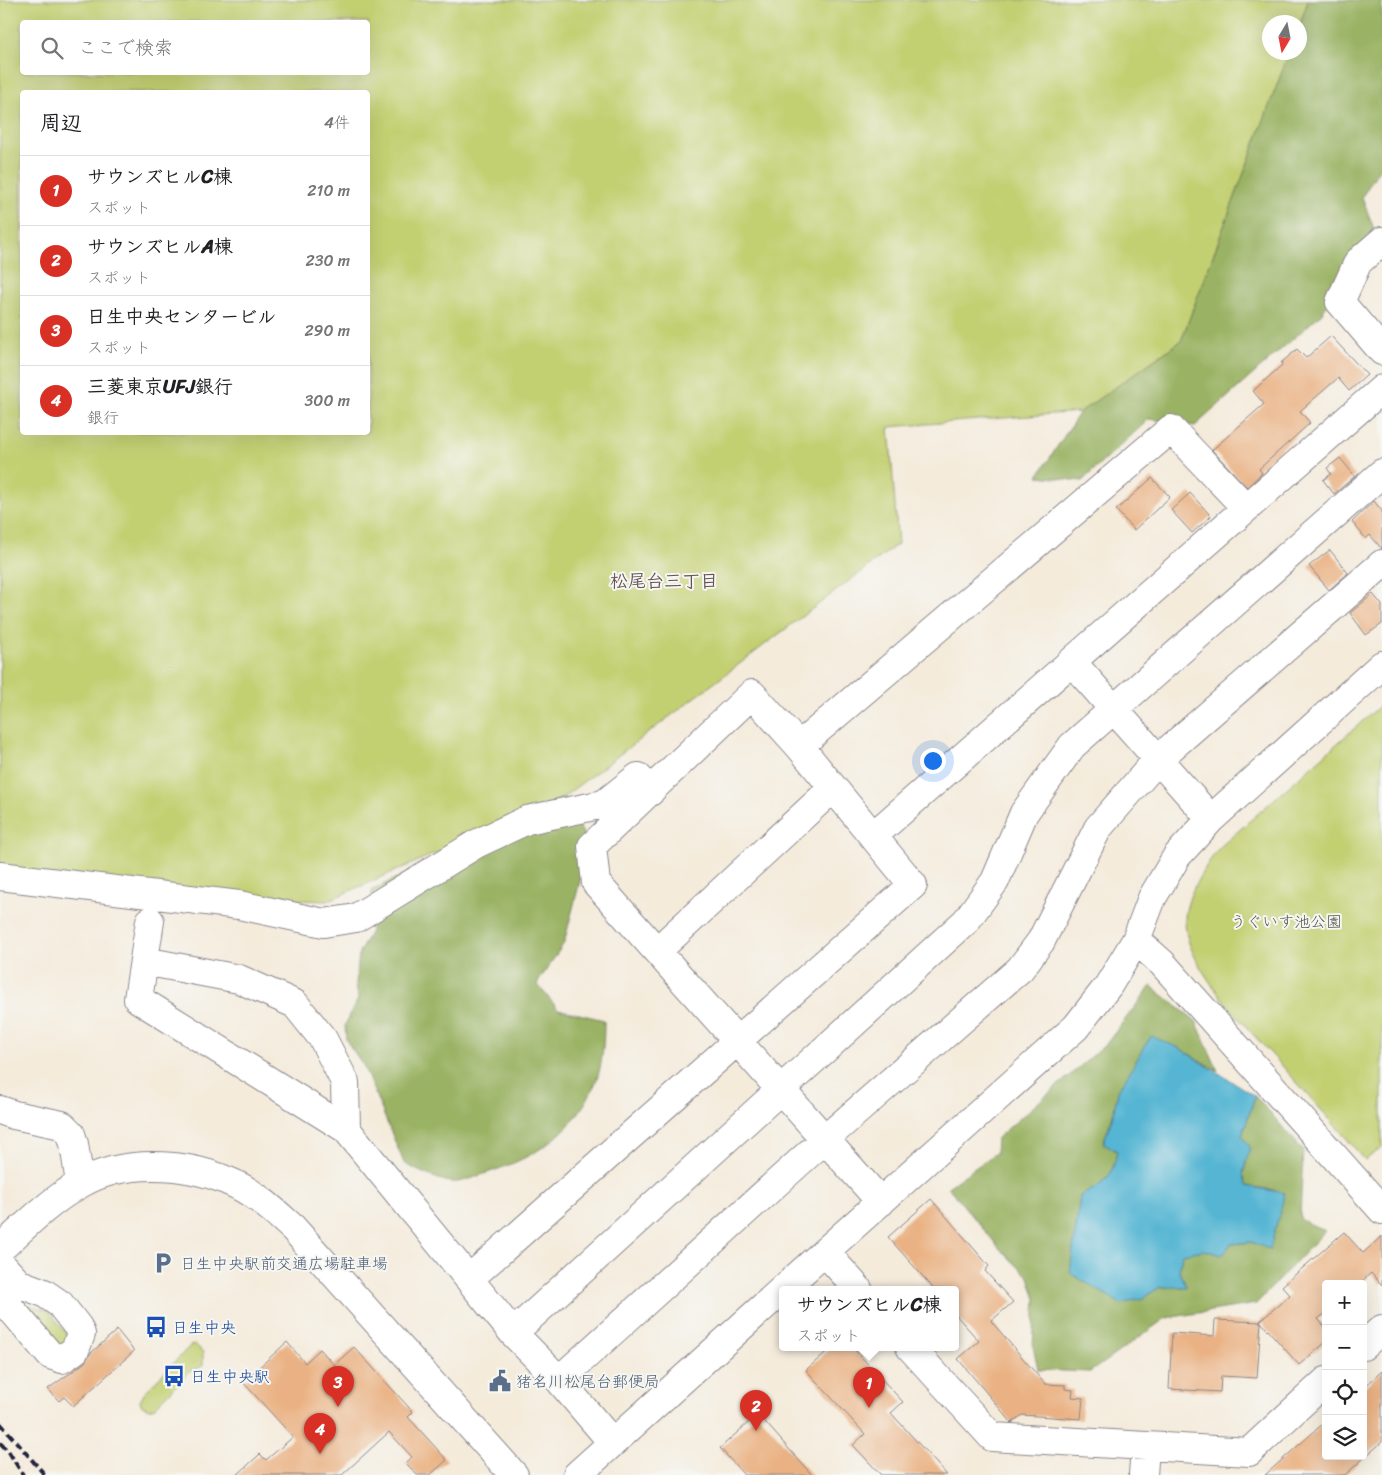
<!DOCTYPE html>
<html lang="ja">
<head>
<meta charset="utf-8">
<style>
	:root { --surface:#fff; --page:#f6f6f6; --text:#202124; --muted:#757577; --line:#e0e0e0; --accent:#d93025 }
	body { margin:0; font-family:Sriracha,"Klee One",sans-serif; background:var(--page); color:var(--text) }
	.controls { position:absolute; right:15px; bottom:15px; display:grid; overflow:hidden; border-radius:5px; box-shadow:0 5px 20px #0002 }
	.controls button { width:45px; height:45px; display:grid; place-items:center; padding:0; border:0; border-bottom:1px solid var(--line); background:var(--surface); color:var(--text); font:25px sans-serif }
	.compass { position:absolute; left:1262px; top:15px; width:45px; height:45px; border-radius:50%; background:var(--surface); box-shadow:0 5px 20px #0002; rotate:190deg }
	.you { position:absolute; left:932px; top:760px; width:18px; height:18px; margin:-12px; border:4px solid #fff; border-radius:50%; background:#1a73e8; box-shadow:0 0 0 8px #1a73e833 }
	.badge { display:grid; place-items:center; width:32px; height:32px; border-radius:50%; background:var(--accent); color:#fff; font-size:16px; font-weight:700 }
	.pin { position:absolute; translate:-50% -41px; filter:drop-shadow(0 1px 2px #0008) }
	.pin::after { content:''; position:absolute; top:26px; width:18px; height:15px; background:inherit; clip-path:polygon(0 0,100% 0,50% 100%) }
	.popup { position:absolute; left:779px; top:1286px; width:180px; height:65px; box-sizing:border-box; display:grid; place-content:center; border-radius:5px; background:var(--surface); filter:drop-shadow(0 1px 4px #0005); font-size:16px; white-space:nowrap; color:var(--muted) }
	.popup b { font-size:19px; color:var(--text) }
	.popup::after { content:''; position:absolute; left:50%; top:100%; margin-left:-10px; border:10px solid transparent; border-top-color:var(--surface) }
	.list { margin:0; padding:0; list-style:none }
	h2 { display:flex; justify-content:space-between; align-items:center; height:65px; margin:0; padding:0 20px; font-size:21px }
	h2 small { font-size:16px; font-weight:400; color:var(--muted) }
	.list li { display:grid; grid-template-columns:32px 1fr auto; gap:15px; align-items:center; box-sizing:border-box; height:70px; padding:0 20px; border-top:1px solid var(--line) }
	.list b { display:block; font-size:19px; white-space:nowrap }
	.list p { margin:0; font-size:16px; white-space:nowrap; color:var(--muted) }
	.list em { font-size:16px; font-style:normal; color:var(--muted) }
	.icon { flex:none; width:28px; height:28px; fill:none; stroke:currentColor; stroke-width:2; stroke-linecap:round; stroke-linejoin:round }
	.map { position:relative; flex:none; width:1382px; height:1475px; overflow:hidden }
	.search { position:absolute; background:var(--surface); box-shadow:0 5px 20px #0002; left:20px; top:20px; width:350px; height:55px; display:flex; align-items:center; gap:12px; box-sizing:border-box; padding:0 18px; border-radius:5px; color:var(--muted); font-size:19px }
	.panel { position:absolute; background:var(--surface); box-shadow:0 5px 20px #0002; left:20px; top:90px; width:350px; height:345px; border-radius:5px }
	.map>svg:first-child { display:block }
</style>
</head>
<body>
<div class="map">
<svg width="1382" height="1475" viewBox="0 0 1382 1475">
	<rect width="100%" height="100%" fill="#f6f6f2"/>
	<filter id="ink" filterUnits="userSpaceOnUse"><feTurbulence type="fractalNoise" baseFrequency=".02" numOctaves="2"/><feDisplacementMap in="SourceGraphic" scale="10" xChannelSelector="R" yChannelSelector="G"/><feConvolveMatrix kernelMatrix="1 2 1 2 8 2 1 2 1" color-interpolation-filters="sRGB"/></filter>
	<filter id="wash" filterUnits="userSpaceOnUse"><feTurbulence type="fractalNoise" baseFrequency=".0096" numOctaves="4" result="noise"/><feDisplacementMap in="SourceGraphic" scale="20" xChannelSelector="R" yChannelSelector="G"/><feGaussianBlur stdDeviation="1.12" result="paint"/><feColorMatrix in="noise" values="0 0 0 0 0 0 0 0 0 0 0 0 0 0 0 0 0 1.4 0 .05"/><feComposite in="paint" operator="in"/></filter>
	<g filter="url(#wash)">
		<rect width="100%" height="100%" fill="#f4ebdb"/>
		<path fill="#c3d072" stroke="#727956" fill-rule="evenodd" d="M 0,0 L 1308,0 L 1300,24 L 1270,22 L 1270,52 L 1289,53 L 1181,341 L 1080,412 L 889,427 L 898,544 L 562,798 L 327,901 L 21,890 L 0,880 ZM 22,22 L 368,22 L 368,72 L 22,72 ZM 22,92 L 368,92 L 368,432 L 22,432 Z
			M 1382,704 L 1382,1148 L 1365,1160 C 1339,1129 1311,1099 1285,1069 C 1254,1034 1187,971 1185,923 C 1184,898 1204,868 1219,848 Z
			M 30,1305 L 48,1310 L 67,1334 L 66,1341 L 59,1345 L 27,1307 Z
			M 195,1344 L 203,1352 L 203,1366 L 191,1371 L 155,1407 L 149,1409 L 142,1406 L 140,1401 L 144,1393 L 190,1346 Z"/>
		<path fill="#9ab264" stroke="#5e6a50" d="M 1308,0 L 1382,0 L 1382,164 L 1362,197 L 1375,232 L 1322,313 L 1195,426 L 1149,419 L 1082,481 L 1038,476 L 1080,412 L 1181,341 L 1289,53 L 1300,52 L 1300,24 Z
			M 565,797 L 589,846 L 564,943 L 537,984 L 558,1009 L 604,1020 C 604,1039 603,1066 595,1084 C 573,1134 536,1157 487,1173 C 477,1176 467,1181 457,1182 C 445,1184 415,1170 404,1163 L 363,1065 L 346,1040 L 345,1025 L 358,999 L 356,983 L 359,953 L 371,931 L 372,890 Z
			M 1151,986 L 1196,1021 L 1218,1071 L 1179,1048 L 1151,1037 L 1118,1091 L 1113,1115 L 1103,1143 L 1117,1151 C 1112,1180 1106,1183 1079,1197 L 1143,1298 L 1160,1287 L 1186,1287 L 1179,1272 L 1182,1254 L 1204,1250 L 1222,1255 L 1231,1244 L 1251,1242 L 1270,1249 L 1274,1190 L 1247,1186 L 1243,1174 L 1246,1164 L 1242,1136 L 1255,1096 L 1303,1150 L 1300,1219 L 1325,1231 L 1256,1304 L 1166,1318 L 1090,1372 L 1038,1370 L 1033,1346 L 1036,1299 L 1029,1277 L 1001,1250 L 948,1187 L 996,1153 L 997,1138 L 1106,1044 Z"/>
		<path fill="#54b5d3" stroke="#3b6c87" d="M 1151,1036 L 1179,1048 L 1255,1096 L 1242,1136 L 1250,1147 L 1243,1174 L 1247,1186 L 1285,1193 L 1270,1249 L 1251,1242 L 1231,1244 L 1222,1255 L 1204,1250 L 1182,1254 L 1179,1272 L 1187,1287 L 1160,1287 L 1143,1298 L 1121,1304 L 1070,1273 L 1080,1196 C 1105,1183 1112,1180 1117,1151 L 1103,1144 L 1113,1115 L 1118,1091 Z"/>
		<g id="blocks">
			<path fill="#eab284" d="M 1331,336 L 1367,375 L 1349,391 L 1338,378 L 1300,411 L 1310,423 L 1259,469 L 1262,473 L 1247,487 L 1212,450 L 1264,404 L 1253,391 L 1282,365 L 1281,363 L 1297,349 L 1306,358 Z
				M 1340,458 L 1355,476 L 1334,494 L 1323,480 L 1331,474 L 1327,468 Z
				M 1152,478 L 1170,497 L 1134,530 L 1116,510 Z
				M 1190,493 L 1211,516 L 1192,533 L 1171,510 Z
				M 1374,501 L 1382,511 L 1382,549 L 1370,535 L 1366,539 L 1352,522 Z
				M 1330,550 L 1348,573 L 1329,590 L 1309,566 Z
				M 1373,594 L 1382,605 L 1382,624 L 1366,635 L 1350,613 Z
				M 931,1199 L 989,1266 L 985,1271 L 1013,1302 L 991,1321 L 1045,1384 L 1065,1385 L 1065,1389 L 1073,1390 L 1072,1397 L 1083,1398 L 1081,1419 L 1022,1415 L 1012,1423 L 958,1359 L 979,1341 L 955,1314 L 955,1289 L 934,1289 L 888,1237 Z
				M 1344,1232 L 1363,1253 L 1382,1236 L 1382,1285 L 1371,1273 L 1359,1284 L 1326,1284 L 1326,1313 L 1318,1319 L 1326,1328 L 1326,1342 L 1299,1365 L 1260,1321 L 1290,1295 L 1282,1286 Z
				M 1215,1320 L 1261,1322 L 1257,1378 L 1221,1376 L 1220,1392 L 1169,1389 L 1172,1333 L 1214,1336 Z
				M 117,1330 L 134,1351 L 73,1406 L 64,1397 L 59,1401 L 48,1389 L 84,1363 L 91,1353 Z
				M 287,1342 L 305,1363 L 320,1349 L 334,1365 L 354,1347 L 413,1412 L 408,1417 L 447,1460 L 430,1475 L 417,1475 L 406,1463 L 412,1457 L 389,1432 L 342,1475 L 237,1475 L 260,1454 L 266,1460 L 293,1437 L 243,1382 Z
				M 832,1347 L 852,1347 L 903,1402 L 891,1413 L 947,1475 L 881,1475 L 853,1445 L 865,1434 L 806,1370 Z
				M 1382,1371 L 1382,1442 L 1345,1475 L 1265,1475 L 1326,1421 L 1326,1456 L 1363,1456 L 1363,1388 Z
				M 758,1414 L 812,1475 L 744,1475 L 720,1448 Z"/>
		</g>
	</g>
	<g filter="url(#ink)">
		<use href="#blocks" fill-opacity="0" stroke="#8b868b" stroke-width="1"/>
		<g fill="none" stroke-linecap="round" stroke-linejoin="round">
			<g stroke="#8b868b" stroke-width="30">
				<path id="minor" d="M 1382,241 L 1358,262 L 1340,302 L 1382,351
					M 1072,662 L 1211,819
					M 873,836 L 1382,389
					M 0,876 L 239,905 L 324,923 L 356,918 L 476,844 L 527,820 L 604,804 L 638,777 L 650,792
					M 150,921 L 138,999 L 346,1129 L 513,1333 L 559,1380 L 612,1442
					M 1136,940 L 1162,963 L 1382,1210
					M 657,951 L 833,788
					M 144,961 L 239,979 L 295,1004 L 323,1039 L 345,1082 L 346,1129
					M 0,1110 L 14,1115 L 62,1125 L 71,1134 L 74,1144 L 80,1183
					M 881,1202 L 596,883 L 592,846 L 752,694 L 799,746 L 1171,429 L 1246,508
					M 0,1249 C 25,1226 50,1201 80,1184 C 122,1159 184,1162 228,1181 C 253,1191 273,1210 293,1228 L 514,1475
					M 825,1252 L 858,1289
					M 0,1263 L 18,1283 L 44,1293 L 60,1304 L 78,1327 L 81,1334 L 75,1350 L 62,1359 L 50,1355 L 0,1296
					M 470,1278 L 913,885 L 799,746
					M 783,1289 L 1076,1027 L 1108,986 L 1136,940 L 1152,898 L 1177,856 L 1211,819 L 1382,665
					M 513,1333 L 966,921 L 995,881 L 1024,813 L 1072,746 L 1382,473
					M 1363,1346 L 1382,1329
					M 910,1347 L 992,1437 L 1249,1452 L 1326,1381
					M 559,1380 L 825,1139 L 1020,969 L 1041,941 L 1098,828 L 1158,759 L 1382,564
					M 577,1475 L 783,1289
					M 1143,1475 L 1145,1447"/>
			</g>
			<use href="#minor" stroke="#fff" stroke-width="28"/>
			<path stroke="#22223b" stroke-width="4" stroke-dasharray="8 4" stroke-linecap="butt" d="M 0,1423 L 45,1475
				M 0,1443 L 9,1452 L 23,1475"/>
		</g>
	</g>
	<defs>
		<g id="parking-bare" transform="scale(1.725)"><path d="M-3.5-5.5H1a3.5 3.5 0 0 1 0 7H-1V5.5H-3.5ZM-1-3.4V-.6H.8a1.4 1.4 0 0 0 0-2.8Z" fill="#5c6f8a" stroke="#f6f6f2" stroke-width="2.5" paint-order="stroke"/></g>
		<g id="bus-bare" transform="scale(1.725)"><path d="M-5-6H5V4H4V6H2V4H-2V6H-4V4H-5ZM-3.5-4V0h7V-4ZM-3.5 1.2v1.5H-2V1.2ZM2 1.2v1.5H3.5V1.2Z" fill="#1a4fb4" stroke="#f6f6f2" stroke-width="2.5" paint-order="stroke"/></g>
		<g id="civic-bare" transform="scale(1.725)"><path d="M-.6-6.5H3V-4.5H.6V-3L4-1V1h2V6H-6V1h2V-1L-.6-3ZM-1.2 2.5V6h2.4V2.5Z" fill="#5c6f8a" stroke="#f6f6f2" stroke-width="2.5" paint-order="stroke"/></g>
	</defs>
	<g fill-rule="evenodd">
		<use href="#parking-bare" x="163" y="1263"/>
		<use href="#bus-bare" x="156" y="1327"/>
		<use href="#bus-bare" x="174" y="1376"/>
		<use href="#civic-bare" x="500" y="1381"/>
	</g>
	<g text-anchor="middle" stroke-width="4" stroke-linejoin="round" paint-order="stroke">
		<g font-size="16" fill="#52564c" stroke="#f6f6f2">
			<text x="1286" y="927">うぐいす池公園</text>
		</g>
		<g font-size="16" fill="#4e5e75" stroke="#f6f6f2" text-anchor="start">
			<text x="180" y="1269">日生中央駅前交通広場駐車場</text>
			<text x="516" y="1387">猪名川松尾台郵便局</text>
		</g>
		<g font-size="16" fill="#164399" stroke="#f6f6f2" text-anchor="start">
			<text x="172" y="1333">日生中央</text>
			<text x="190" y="1382">日生中央駅</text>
		</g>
		<g font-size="18" font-weight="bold" fill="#685455" stroke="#f6f6f2">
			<text x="664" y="587">松尾台三丁目</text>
		</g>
	</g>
</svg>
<div class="controls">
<button>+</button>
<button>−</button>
<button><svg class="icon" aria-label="locate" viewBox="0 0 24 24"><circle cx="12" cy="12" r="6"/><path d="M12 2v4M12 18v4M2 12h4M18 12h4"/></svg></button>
<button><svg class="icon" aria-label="layers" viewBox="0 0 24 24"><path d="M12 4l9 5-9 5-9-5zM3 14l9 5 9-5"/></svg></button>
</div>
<svg class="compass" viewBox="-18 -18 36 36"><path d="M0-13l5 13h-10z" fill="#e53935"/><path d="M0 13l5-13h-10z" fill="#757577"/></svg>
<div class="you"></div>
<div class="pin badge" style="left:869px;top:1408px">1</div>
<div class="popup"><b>サウンズヒルC棟</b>スポット</div>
<div class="pin badge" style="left:756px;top:1431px">2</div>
<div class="pin badge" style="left:338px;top:1407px">3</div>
<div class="pin badge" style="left:320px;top:1454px">4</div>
<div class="search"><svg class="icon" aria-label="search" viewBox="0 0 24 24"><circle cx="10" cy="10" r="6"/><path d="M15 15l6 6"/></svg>ここで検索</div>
<section class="panel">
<h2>周辺<small>4件</small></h2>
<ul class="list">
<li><span class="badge">1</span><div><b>サウンズヒルC棟</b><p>スポット</p></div><em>210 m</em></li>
<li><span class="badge">2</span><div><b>サウンズヒルA棟</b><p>スポット</p></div><em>230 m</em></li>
<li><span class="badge">3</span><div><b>日生中央センタービル</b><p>スポット</p></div><em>290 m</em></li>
<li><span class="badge">4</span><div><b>三菱東京UFJ銀行</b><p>銀行</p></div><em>300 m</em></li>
</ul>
</section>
</div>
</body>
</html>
